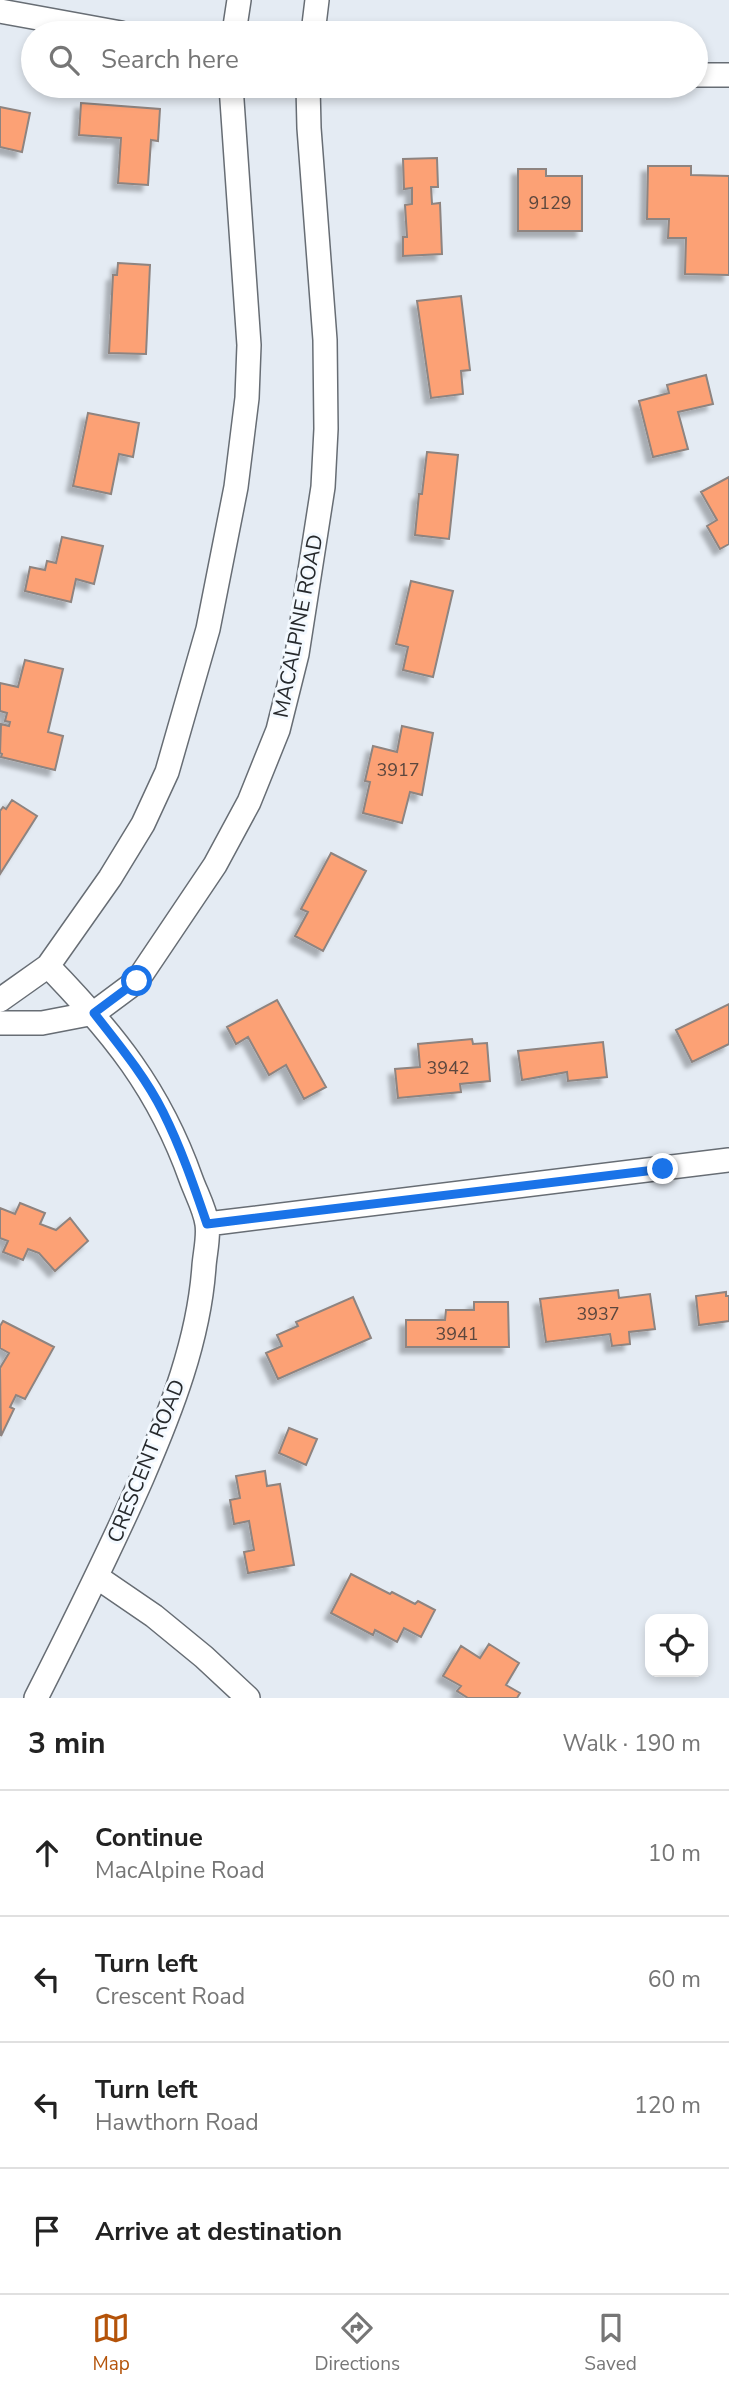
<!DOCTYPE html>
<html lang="en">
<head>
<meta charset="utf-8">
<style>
	:root { --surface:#fff; --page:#f2f2f2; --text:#222; --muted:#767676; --line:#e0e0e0; --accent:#b45309 }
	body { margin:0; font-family:"Nunito Sans",sans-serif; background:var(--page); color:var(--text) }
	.controls { position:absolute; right:21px; bottom:21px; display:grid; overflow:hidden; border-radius:14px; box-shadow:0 4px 10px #0003 }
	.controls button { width:63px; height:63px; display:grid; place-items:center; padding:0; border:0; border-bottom:2px solid var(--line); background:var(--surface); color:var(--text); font:35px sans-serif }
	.stop { position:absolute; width:21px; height:21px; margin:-16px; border:5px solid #1a73e8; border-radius:50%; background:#fff }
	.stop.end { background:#1a73e8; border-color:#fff; box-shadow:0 2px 7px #0008 }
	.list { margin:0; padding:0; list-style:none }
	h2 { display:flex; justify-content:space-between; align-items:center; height:91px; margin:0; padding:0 28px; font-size:30px }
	h2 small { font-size:23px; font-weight:400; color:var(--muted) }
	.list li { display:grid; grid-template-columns:46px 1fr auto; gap:21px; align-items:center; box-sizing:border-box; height:126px; padding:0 28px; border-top:2px solid var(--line) }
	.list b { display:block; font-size:26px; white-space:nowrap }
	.list p { margin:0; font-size:23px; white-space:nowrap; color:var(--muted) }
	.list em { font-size:23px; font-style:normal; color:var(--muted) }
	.icon { flex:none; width:38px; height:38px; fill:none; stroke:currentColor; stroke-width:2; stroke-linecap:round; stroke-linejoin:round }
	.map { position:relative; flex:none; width:729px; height:1698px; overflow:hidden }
	.search { position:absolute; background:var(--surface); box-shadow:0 4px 10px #0003; left:21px; right:21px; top:21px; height:77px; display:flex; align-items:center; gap:18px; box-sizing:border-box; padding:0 24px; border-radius:38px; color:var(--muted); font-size:26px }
	.sheet { height:595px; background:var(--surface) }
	nav { display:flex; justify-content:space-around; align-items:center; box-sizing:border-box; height:98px; border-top:2px solid var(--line); background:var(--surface); font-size:19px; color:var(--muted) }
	nav a { display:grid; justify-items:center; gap:4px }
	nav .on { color:var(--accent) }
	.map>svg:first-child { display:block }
</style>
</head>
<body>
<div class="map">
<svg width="729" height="1698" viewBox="0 0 729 1698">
	<defs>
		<filter id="shadow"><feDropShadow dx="-6" dy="6" stdDeviation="2" flood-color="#0004"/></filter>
	</defs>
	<rect width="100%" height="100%" fill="#e4ebf3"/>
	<path fill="#fca175" stroke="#8e8480" stroke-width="2" filter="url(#shadow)" d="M 81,103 L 160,109 L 158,141 L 151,140 L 148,185 L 118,183 L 121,138 L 79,135 Z
		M 0,107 L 30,113 L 22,152 L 0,147 Z
		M 437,158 L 438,187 L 431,187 L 432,204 L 440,203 L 442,254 L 403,256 L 403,237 L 407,237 L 405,205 L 412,204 L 412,188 L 404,189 L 403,159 Z
		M 648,166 L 691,166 L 691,175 L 729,176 L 729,275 L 685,274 L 686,238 L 668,238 L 669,219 L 647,219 Z
		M 518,169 L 546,169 L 546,176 L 582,176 L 582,231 L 518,231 Z
		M 118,263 L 150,265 L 146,354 L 109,353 L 113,275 L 117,275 Z
		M 461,296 L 470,370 L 461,371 L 463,394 L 431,398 L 417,301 Z
		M 706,375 L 713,404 L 678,412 L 688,449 L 653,457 L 639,401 L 669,393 L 667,385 Z
		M 88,413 L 139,423 L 133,457 L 119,454 L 111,494 L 73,486 Z
		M 427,452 L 458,455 L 449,539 L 415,535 L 419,494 L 422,494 Z
		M 729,477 L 729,544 L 720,549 L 707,526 L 717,520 L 701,492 Z
		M 62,537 L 103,546 L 94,584 L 76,579 L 71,602 L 25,591 L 30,567 L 45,570 L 47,561 L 56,563 Z
		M 411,581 L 453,591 L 433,677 L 403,670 L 408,647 L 396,644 Z
		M 25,660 L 63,669 L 48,732 L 63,736 L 55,770 L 1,757 L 2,754 L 0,753 L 1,724 L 9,726 L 10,722 L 5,721 L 7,713 L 0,711 L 0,683 L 18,687 Z
		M 402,726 L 433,733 L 422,795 L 410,792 L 402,823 L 363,813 L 370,782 L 365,781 L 373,746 L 397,752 Z
		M 12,800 L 37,816 L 0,874 L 0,811 L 3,807 L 6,809 Z
		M 331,853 L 366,871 L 323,951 L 295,936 L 308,912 L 301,909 Z
		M 277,1000 L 326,1087 L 304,1099 L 286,1065 L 269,1075 L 248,1037 L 236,1044 L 227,1027 Z
		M 729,1004 L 729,1044 L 692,1062 L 676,1030 Z
		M 472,1039 L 473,1044 L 487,1043 L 490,1081 L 460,1084 L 461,1092 L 398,1098 L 395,1069 L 420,1067 L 418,1044 Z
		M 603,1042 L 607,1077 L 568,1081 L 567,1072 L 522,1080 L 518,1051 Z
		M 20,1203 L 45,1213 L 40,1224 L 56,1230 L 70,1218 L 88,1241 L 55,1271 L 39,1253 L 28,1249 L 23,1260 L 3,1252 L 8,1241 L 0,1238 L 0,1208 L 15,1214 Z
		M 618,1290 L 619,1298 L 650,1294 L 655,1329 L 629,1332 L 630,1344 L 612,1346 L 610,1334 L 546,1342 L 540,1299 Z
		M 726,1292 L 726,1296 L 729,1296 L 729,1321 L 699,1325 L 696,1296 Z
		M 353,1297 L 371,1338 L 278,1379 L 266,1353 L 282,1346 L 277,1335 L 298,1326 L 296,1322 Z
		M 474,1302 L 508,1302 L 509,1347 L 406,1347 L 406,1320 L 445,1320 L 446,1310 L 474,1310 Z
		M 3,1321 L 54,1347 L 25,1399 L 16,1395 L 10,1407 L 14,1409 L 1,1436 L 0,1368 L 9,1353 L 0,1348 L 0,1326 Z
		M 289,1428 L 317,1439 L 306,1465 L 279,1453 Z
		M 265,1471 L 267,1486 L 280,1484 L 294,1565 L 248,1573 L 244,1552 L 254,1550 L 249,1521 L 234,1524 L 230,1500 L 240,1498 L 236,1476 Z
		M 351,1574 L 390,1594 L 392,1592 L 415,1604 L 418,1601 L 435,1610 L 421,1637 L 404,1628 L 397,1642 L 375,1630 L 373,1635 L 331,1613 Z
		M 489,1644 L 519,1663 L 506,1685 L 520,1693 L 517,1698 L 468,1698 L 457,1691 L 461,1686 L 443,1676 L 461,1646 L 480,1658 Z"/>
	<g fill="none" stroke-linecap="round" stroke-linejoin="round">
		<g stroke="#676d74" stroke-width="26">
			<path id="minor" d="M 0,11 L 121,33
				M 234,33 L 239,0
				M 313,33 L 317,0
				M 696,75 L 729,75
				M 0,1000 L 48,966 L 110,878 L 143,824 L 167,772 L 208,629 L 236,487 L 247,398 L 249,345 L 231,86
				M 0,1023 L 42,1023 L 94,1013 L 137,981 L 215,865 L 249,802 L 278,730 L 297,654 L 323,487 L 326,429 L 325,340 L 309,128 L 308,86
				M 207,1224 L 729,1160
				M 97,1577 L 154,1616 L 204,1657 L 248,1698
				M 36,1698 C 73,1625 109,1553 142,1478 C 171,1411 199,1340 204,1266 C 205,1253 209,1237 207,1224 C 205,1209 196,1193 191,1179 C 159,1089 113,1033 48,966"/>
		</g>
		<use href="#minor" stroke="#fff" stroke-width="23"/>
	</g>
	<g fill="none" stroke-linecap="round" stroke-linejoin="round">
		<path stroke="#1a73e8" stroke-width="9" d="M 137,981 L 94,1013 C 119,1045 145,1076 163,1112 C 181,1148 194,1186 207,1224 L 663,1169"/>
	</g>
	<g text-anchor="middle" stroke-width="6" stroke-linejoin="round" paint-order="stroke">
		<g font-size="18" fill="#5c473e">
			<text x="550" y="209">9129</text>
			<text x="398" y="776">3917</text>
			<text x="448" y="1074">3942</text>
			<text x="598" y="1320">3937</text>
			<text x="457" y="1340">3941</text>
		</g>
		<g font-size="21" fill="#26292c" stroke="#f3f9ff">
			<text transform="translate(298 626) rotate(-79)" y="7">MACALPINE ROAD</text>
			<text transform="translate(146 1461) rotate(-68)" y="7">CRESCENT ROAD</text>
		</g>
	</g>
</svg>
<div class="controls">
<button><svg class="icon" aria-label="locate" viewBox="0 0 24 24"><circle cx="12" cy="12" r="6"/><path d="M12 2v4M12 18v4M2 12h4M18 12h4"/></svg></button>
</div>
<div class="stop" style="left:137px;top:981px"></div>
<div class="stop end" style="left:663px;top:1169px"></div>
<div class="search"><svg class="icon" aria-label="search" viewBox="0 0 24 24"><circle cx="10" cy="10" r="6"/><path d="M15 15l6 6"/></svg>Search here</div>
</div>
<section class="sheet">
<h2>3 min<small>Walk · 190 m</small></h2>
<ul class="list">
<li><svg class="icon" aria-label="ahead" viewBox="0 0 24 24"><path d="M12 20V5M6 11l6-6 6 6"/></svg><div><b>Continue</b><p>MacAlpine Road</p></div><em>10 m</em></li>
<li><svg class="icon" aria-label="left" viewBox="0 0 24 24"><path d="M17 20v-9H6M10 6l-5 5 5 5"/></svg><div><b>Turn left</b><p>Crescent Road</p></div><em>60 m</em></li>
<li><svg class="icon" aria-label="left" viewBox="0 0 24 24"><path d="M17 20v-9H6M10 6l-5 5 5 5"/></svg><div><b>Turn left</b><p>Hawthorn Road</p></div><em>120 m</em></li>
<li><svg class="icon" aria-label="arrive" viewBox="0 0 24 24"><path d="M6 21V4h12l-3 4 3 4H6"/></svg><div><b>Arrive at destination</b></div></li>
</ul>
</section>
<nav>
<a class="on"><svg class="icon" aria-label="map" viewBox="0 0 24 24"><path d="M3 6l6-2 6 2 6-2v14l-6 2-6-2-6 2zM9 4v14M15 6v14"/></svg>Map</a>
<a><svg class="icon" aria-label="directions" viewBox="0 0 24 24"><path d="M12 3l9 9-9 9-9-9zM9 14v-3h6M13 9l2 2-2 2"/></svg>Directions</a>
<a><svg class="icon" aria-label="saved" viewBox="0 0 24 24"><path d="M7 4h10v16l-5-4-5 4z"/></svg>Saved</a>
</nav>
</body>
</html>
